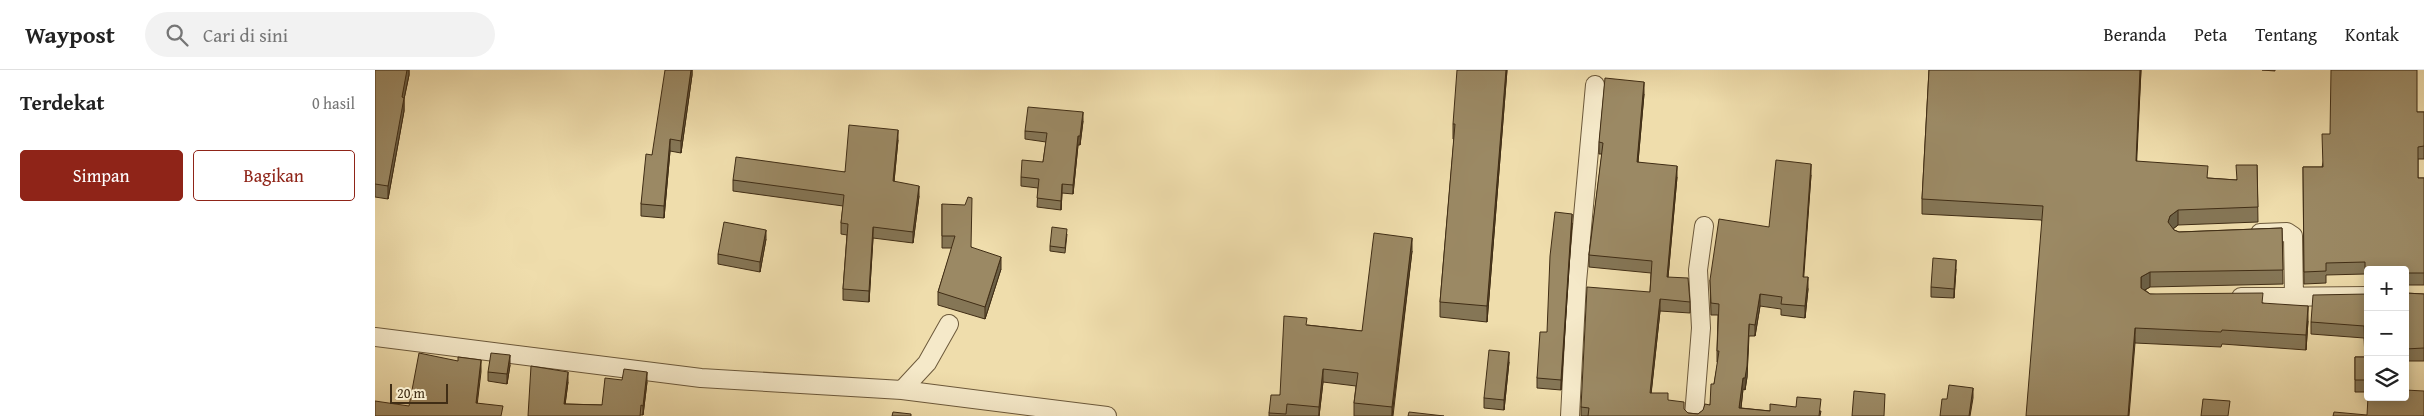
<!DOCTYPE html>
<html lang="id">
<head>
<meta charset="utf-8">
<style>
	:root { --surface:#fff; --page:#f2f2f2; --text:#222; --muted:#767676; --line:#e0e0e0; --accent:#8f2418 }
	body { margin:0; font-family:"Gentium Book Plus",serif; background:var(--page); color:var(--text) }
	.controls { position:absolute; right:15px; bottom:15px; display:grid; overflow:hidden; border-radius:5px; box-shadow:0 2px 12px #0003 }
	.controls button { width:45px; height:45px; display:grid; place-items:center; padding:0; border:0; border-bottom:1px solid var(--line); background:var(--surface); color:var(--text); font:25px sans-serif }
	.scale { position:absolute; left:15px; bottom:12px; width:58px; box-sizing:border-box; padding-left:5px; border:2px solid #402d15; border-top:0; font-size:14px; line-height:18px; white-space:nowrap; color:#402d15; -webkit-text-stroke:4px #f5e9c9; paint-order:stroke }
	.list { margin:0; padding:0; list-style:none }
	h2 { display:flex; justify-content:space-between; align-items:center; height:65px; margin:0; padding:0 20px; font-size:21px }
	h2 small { font-size:16px; font-weight:400; color:var(--muted) }
	.actions { display:flex; gap:10px; padding:15px 20px }
	.actions a { flex:1; padding:11px 0; border:1px solid var(--accent); border-radius:5px; text-align:center; font-size:18px; color:var(--accent) }
	.actions .main { background:var(--accent); color:#fff }
	.icon { flex:none; width:28px; height:28px; fill:none; stroke:currentColor; stroke-width:2; stroke-linecap:round; stroke-linejoin:round }
	.map { position:relative; flex:none; width:2049px; height:346px; overflow:hidden }
	header { display:flex; align-items:center; gap:30px; box-sizing:border-box; height:70px; padding:0 25px; background:var(--surface); border-bottom:1px solid var(--line) }
	header strong { font-size:24px }
	nav { display:flex; gap:28px; margin-inline-start:auto; font-size:18px }
	.search { width:350px; height:45px; background:var(--page); display:flex; align-items:center; gap:12px; box-sizing:border-box; padding:0 18px; border-radius:28px; color:var(--muted); font-size:19px }
	main { display:flex }
	aside { flex:1; background:var(--surface) }
	.map>svg:first-child { display:block }
</style>
</head>
<body>
<header>
<strong>Waypost</strong>
<div class="search"><svg class="icon" aria-label="search" viewBox="0 0 24 24"><circle cx="10" cy="10" r="6"/><path d="M15 15l6 6"/></svg>Cari di sini</div>
<nav><a>Beranda</a><a>Peta</a><a>Tentang</a><a>Kontak</a></nav>
</header>
<main>
<aside>
<h2>Terdekat<small>0 hasil</small></h2>
<ul class="list">
</ul>
<div class="actions"><a class="main">Simpan</a><a>Bagikan</a></div>
</aside>
<div class="map">
<svg width="2049" height="346" viewBox="0 0 2049 346">
	<rect width="100%" height="100%" fill="#efddac"/>
	<filter id="stains"><feTurbulence type="fractalNoise" baseFrequency=".004" numOctaves="4"/><feColorMatrix values="0 0 0 0 .2 0 0 0 0 .09 0 0 0 0 .02 0 0 0 .5 -.17"/></filter>
	<radialGradient id="worn" r=".72"><stop offset=".6" stop-color="#630" stop-opacity="0"/><stop offset="1" stop-color="#630" stop-opacity=".3"/></radialGradient>
	<g fill="none" stroke-linecap="round" stroke-linejoin="round">
		<g stroke="#6c593b" stroke-width="20">
			<path id="street" d="M 1885,163 L 1912,162 L 1918,166 L 1919,226
				M 1866,227 L 1993,226
				M 0,267 L 326,308 L 527,320 L 732,346
				M 527,320 L 552,293 L 574,254
				M 1195,346 L 1202,212 L 1220,15
				M 1319,346 L 1326,258 L 1323,200 L 1329,156"/>
		</g>
		<use href="#street" stroke="#f5e9c9" stroke-width="18"/>
	</g>
	<path fill="#857656" stroke="#402d15" d="M 0,0 L 34,0 L 34,5 L 29,29 L 29,41 L 13,129 L 0,127 Z
		M 317,0 L 317,5 L 306,83 L 295,81 L 289,148 L 266,146 L 266,134 L 277,85 Z
		M 1132,0 L 1112,252 L 1065,247 L 1065,232 L 1079,69 L 1078,69 L 1078,54 Z
		M 1554,0 L 1766,0 L 1761,91 L 1833,108 L 1861,110 L 1882,95 L 1883,152 L 1803,155 L 1798,159 L 1799,160 L 1804,162 L 1907,158 L 1908,214 L 1775,217 L 1770,220 L 1775,224 L 1888,233 L 1933,251 L 1931,280 L 1847,274 L 1846,277 L 1760,273 L 1666,150 L 1547,144 L 1547,129 Z
		M 1887,0 L 1900,0 L 1900,1 Z
		M 1269,24 L 1263,92 L 1302,107 L 1293,207 L 1315,232 L 1315,243 L 1285,241 L 1276,323 L 1309,339 L 1313,343 L 1323,344 L 1335,335 L 1339,314 L 1343,292 L 1342,292 L 1342,281 L 1343,245 L 1336,245 L 1335,210 L 1394,157 L 1436,105 L 1428,207 L 1433,219 L 1430,248 L 1406,245 L 1406,239 L 1385,236 L 1380,266 L 1374,266 L 1372,307 L 1370,320 L 1368,319 L 1366,338 L 1395,341 L 1446,341 L 1445,346 L 1206,346 L 1206,337 L 1275,222 L 1276,203 L 1214,197 L 1214,185 L 1227,84 L 1224,84 L 1224,72 Z
		M 2042,42 L 2049,42 L 2049,89 L 2043,89 L 2043,108 L 2049,108 L 2049,215 L 2030,215 L 2030,200 L 1993,200 L 1993,216 L 1990,215 L 1990,204 L 1951,205 L 1951,213 L 1929,214 L 1928,97 L 1947,97 L 1955,64 Z
		M 708,51 L 705,75 L 703,75 L 698,124 L 687,123 L 686,140 L 662,137 L 663,118 L 646,116 L 646,107 L 668,92 L 671,72 L 650,69 L 650,61 Z
		M 523,70 L 519,111 L 544,126 L 538,173 L 498,168 L 494,232 L 468,230 L 468,219 L 472,165 L 466,164 L 466,153 L 468,136 L 358,121 L 358,110 L 470,102 Z
		M 567,134 L 596,177 L 626,199 L 610,249 L 563,235 L 563,222 L 577,178 L 567,178 Z
		M 1197,153 L 1186,320 L 1162,318 L 1162,308 Z
		M 692,164 L 690,183 L 675,181 L 675,176 Z
		M 391,169 L 385,202 L 343,194 L 343,184 Z
		M 1037,181 L 1018,346 L 979,346 L 979,333 L 981,316 L 948,312 L 944,346 L 894,346 L 894,343 L 905,325 L 932,255 L 987,261 Z
		M 1581,199 L 1579,228 L 1556,227 L 1556,217 Z
		M 2030,223 L 2049,224 L 2049,291 L 2030,291 Z
		M 1993,224 L 1993,322 L 1980,322 L 1980,287 L 1990,287 L 1989,268 L 1936,264 L 1936,252 Z
		M 1134,292 L 1129,340 L 1109,338 L 1109,328 Z
		M 135,295 L 132,314 L 113,311 L 113,302 Z
		M 193,312 L 190,334 L 227,335 L 272,312 L 268,345 L 153,346 Z"/>
	<path fill="#6c6046" stroke="#402d15" d="M 31,0 L 34,0 L 34,5 L 29,29 L 29,41 L 13,129 L 13,116 Z
		M 316,0 L 317,0 L 317,5 L 306,83 L 306,71 Z
		M 1131,0 L 1132,0 L 1112,252 L 1112,236 Z
		M 1765,0 L 1766,0 L 1761,106 L 1761,91 Z
		M 1269,12 L 1269,24 L 1262,103 L 1262,92 Z
		M 708,42 L 708,51 L 705,75 L 705,66 Z
		M 523,60 L 523,70 L 518,122 L 518,111 Z
		M 703,66 L 703,75 L 698,124 L 698,115 Z
		M 295,69 L 295,81 L 289,148 L 289,136 Z
		M 1436,94 L 1436,105 L 1428,218 L 1428,207 Z
		M 1302,96 L 1302,107 L 1292,218 L 1292,207 Z
		M 687,114 L 687,123 L 686,140 L 686,131 Z
		M 544,116 L 544,126 L 538,173 L 538,162 Z
		M 1803,140 L 1803,155 L 1795,161 L 1793,152 L 1795,146 Z
		M 1197,144 L 1197,153 L 1186,320 L 1186,310 Z
		M 498,157 L 498,168 L 494,232 L 494,221 Z
		M 391,160 L 391,169 L 385,202 L 385,192 Z
		M 1037,168 L 1037,181 L 1017,346 L 1017,337 Z
		M 626,187 L 626,199 L 610,249 L 610,237 Z
		M 1581,190 L 1581,199 L 1579,228 L 1579,219 Z
		M 1775,202 L 1775,217 L 1766,222 L 1766,233 L 1766,207 Z
		M 1433,207 L 1433,219 L 1430,248 L 1430,236 Z
		M 1385,224 L 1385,236 L 1380,266 L 1380,255 Z
		M 1285,229 L 1285,241 L 1275,334 L 1275,323 Z
		M 1933,236 L 1933,251 L 1931,280 L 1931,265 Z
		M 1374,254 L 1372,307 L 1370,320 L 1370,308 Z
		M 1760,258 L 1760,273 L 1754,346 L 1753,346 Z
		M 1134,282 L 1134,292 L 1129,340 L 1129,330 Z
		M 135,285 L 135,295 L 132,314 L 132,304 Z
		M 106,290 L 106,302 L 101,344 L 101,333 Z
		M 948,299 L 948,312 L 944,346 L 944,337 Z
		M 193,302 L 193,312 L 189,343 L 189,334 Z
		M 272,302 L 272,312 L 268,345 L 268,336 Z
		M 1368,308 L 1368,319 L 1365,346 L 1364,338 Z
		M 1598,318 L 1598,328 L 1595,346 L 1594,346 Z"/>
	<path fill="#9b8964" stroke="#402d15" d="M 0,0 L 32,0 L 27,27 L 29,28 L 13,116 L 0,114 Z
		M 290,0 L 316,0 L 306,71 L 295,69 L 289,136 L 266,134 L 271,84 L 277,85 Z
		M 1082,0 L 1131,0 L 1112,236 L 1065,232 L 1080,54 L 1078,54 Z
		M 1554,0 L 1765,0 L 1761,91 L 1833,96 L 1832,108 L 1862,110 L 1861,95 L 1882,95 L 1883,137 L 1803,140 L 1795,146 L 1793,152 L 1799,160 L 1804,162 L 1907,158 L 1908,200 L 1775,202 L 1766,207 L 1766,218 L 1775,224 L 1888,223 L 1887,233 L 1933,236 L 1931,265 L 1847,260 L 1846,262 L 1760,258 L 1753,346 L 1651,346 L 1668,136 L 1547,129 Z
		M 1956,0 L 2042,0 L 2042,42 L 2049,42 L 2049,76 L 2043,77 L 2043,108 L 2049,108 L 2049,203 L 2030,203 L 2030,200 L 1993,200 L 1993,204 L 1990,203 L 1990,192 L 1951,193 L 1951,201 L 1929,202 L 1928,97 L 1948,97 L 1947,64 L 1955,64 Z
		M 1230,8 L 1269,12 L 1262,92 L 1302,96 L 1292,207 L 1313,208 L 1315,232 L 1285,229 L 1275,323 L 1293,323 L 1293,330 L 1309,332 L 1309,339 L 1313,343 L 1323,344 L 1328,340 L 1330,334 L 1335,335 L 1336,314 L 1339,314 L 1344,281 L 1342,281 L 1344,234 L 1336,233 L 1335,210 L 1344,149 L 1394,157 L 1401,90 L 1436,94 L 1428,207 L 1433,207 L 1430,236 L 1406,234 L 1407,227 L 1385,224 L 1380,255 L 1374,254 L 1372,296 L 1370,308 L 1368,308 L 1364,338 L 1395,341 L 1395,334 L 1421,337 L 1422,327 L 1446,329 L 1444,346 L 1213,346 L 1214,338 L 1206,337 L 1212,217 L 1275,222 L 1277,191 L 1214,185 L 1228,73 L 1224,72 Z
		M 653,37 L 708,42 L 705,66 L 703,66 L 698,115 L 687,114 L 686,131 L 662,128 L 664,109 L 646,107 L 647,90 L 668,92 L 672,63 L 650,61 Z
		M 474,55 L 523,60 L 518,111 L 544,116 L 538,162 L 498,157 L 494,221 L 468,219 L 473,154 L 466,153 L 469,125 L 358,110 L 361,87 L 470,102 Z
		M 593,127 L 597,128 L 596,177 L 626,187 L 610,237 L 563,222 L 580,166 L 567,166 L 567,134 L 590,135 Z
		M 1180,142 L 1197,144 L 1186,310 L 1162,308 L 1165,262 L 1172,262 L 1175,186 Z
		M 349,152 L 391,160 L 385,192 L 343,184 Z
		M 677,157 L 692,159 L 690,178 L 675,176 Z
		M 999,163 L 1037,168 L 1017,337 L 979,333 L 983,303 L 948,299 L 944,337 L 912,334 L 911,344 L 894,343 L 896,325 L 905,325 L 909,246 L 932,248 L 931,255 L 987,261 Z
		M 1558,188 L 1581,190 L 1579,219 L 1556,217 Z
		M 2030,223 L 2049,224 L 2049,278 L 2030,279 Z
		M 1993,224 L 1993,310 L 1980,310 L 1980,287 L 1990,287 L 1989,256 L 1936,252 L 1938,225 Z
		M 1114,280 L 1134,282 L 1129,330 L 1109,328 Z
		M 44,283 L 83,291 L 83,287 L 106,290 L 101,333 L 128,336 L 126,346 L 0,346 L 0,331 L 34,336 Z
		M 116,283 L 135,285 L 132,304 L 113,302 Z
		M 156,296 L 193,302 L 189,334 L 227,335 L 230,308 L 247,310 L 249,299 L 272,302 L 268,336 L 266,335 L 265,346 L 153,346 Z
		M 1574,315 L 1598,318 L 1594,346 L 1565,346 L 1567,329 L 1572,329 Z
		M 2030,320 L 2049,321 L 2049,346 L 1958,346 L 1959,342 L 1992,345 L 1993,327 L 2030,327 Z
		M 1479,321 L 1510,324 L 1509,346 L 1477,346 Z
		M 1828,329 L 1855,331 L 1853,346 L 1826,346 Z
		M 518,342 L 536,344 L 536,346 L 517,346 Z
		M 1034,342 L 1069,346 L 1033,346 Z"/>
	<rect width="100%" height="100%" filter="url(#stains)"/>
	<rect width="100%" height="100%" fill="url(#worn)"/>
</svg>
<div class="controls">
<button>+</button>
<button>−</button>
<button><svg class="icon" aria-label="layers" viewBox="0 0 24 24"><path d="M12 4l9 5-9 5-9-5zM3 14l9 5 9-5"/></svg></button>
</div>
<div class="scale">20 m</div>
</div>
</main>
</body>
</html>
